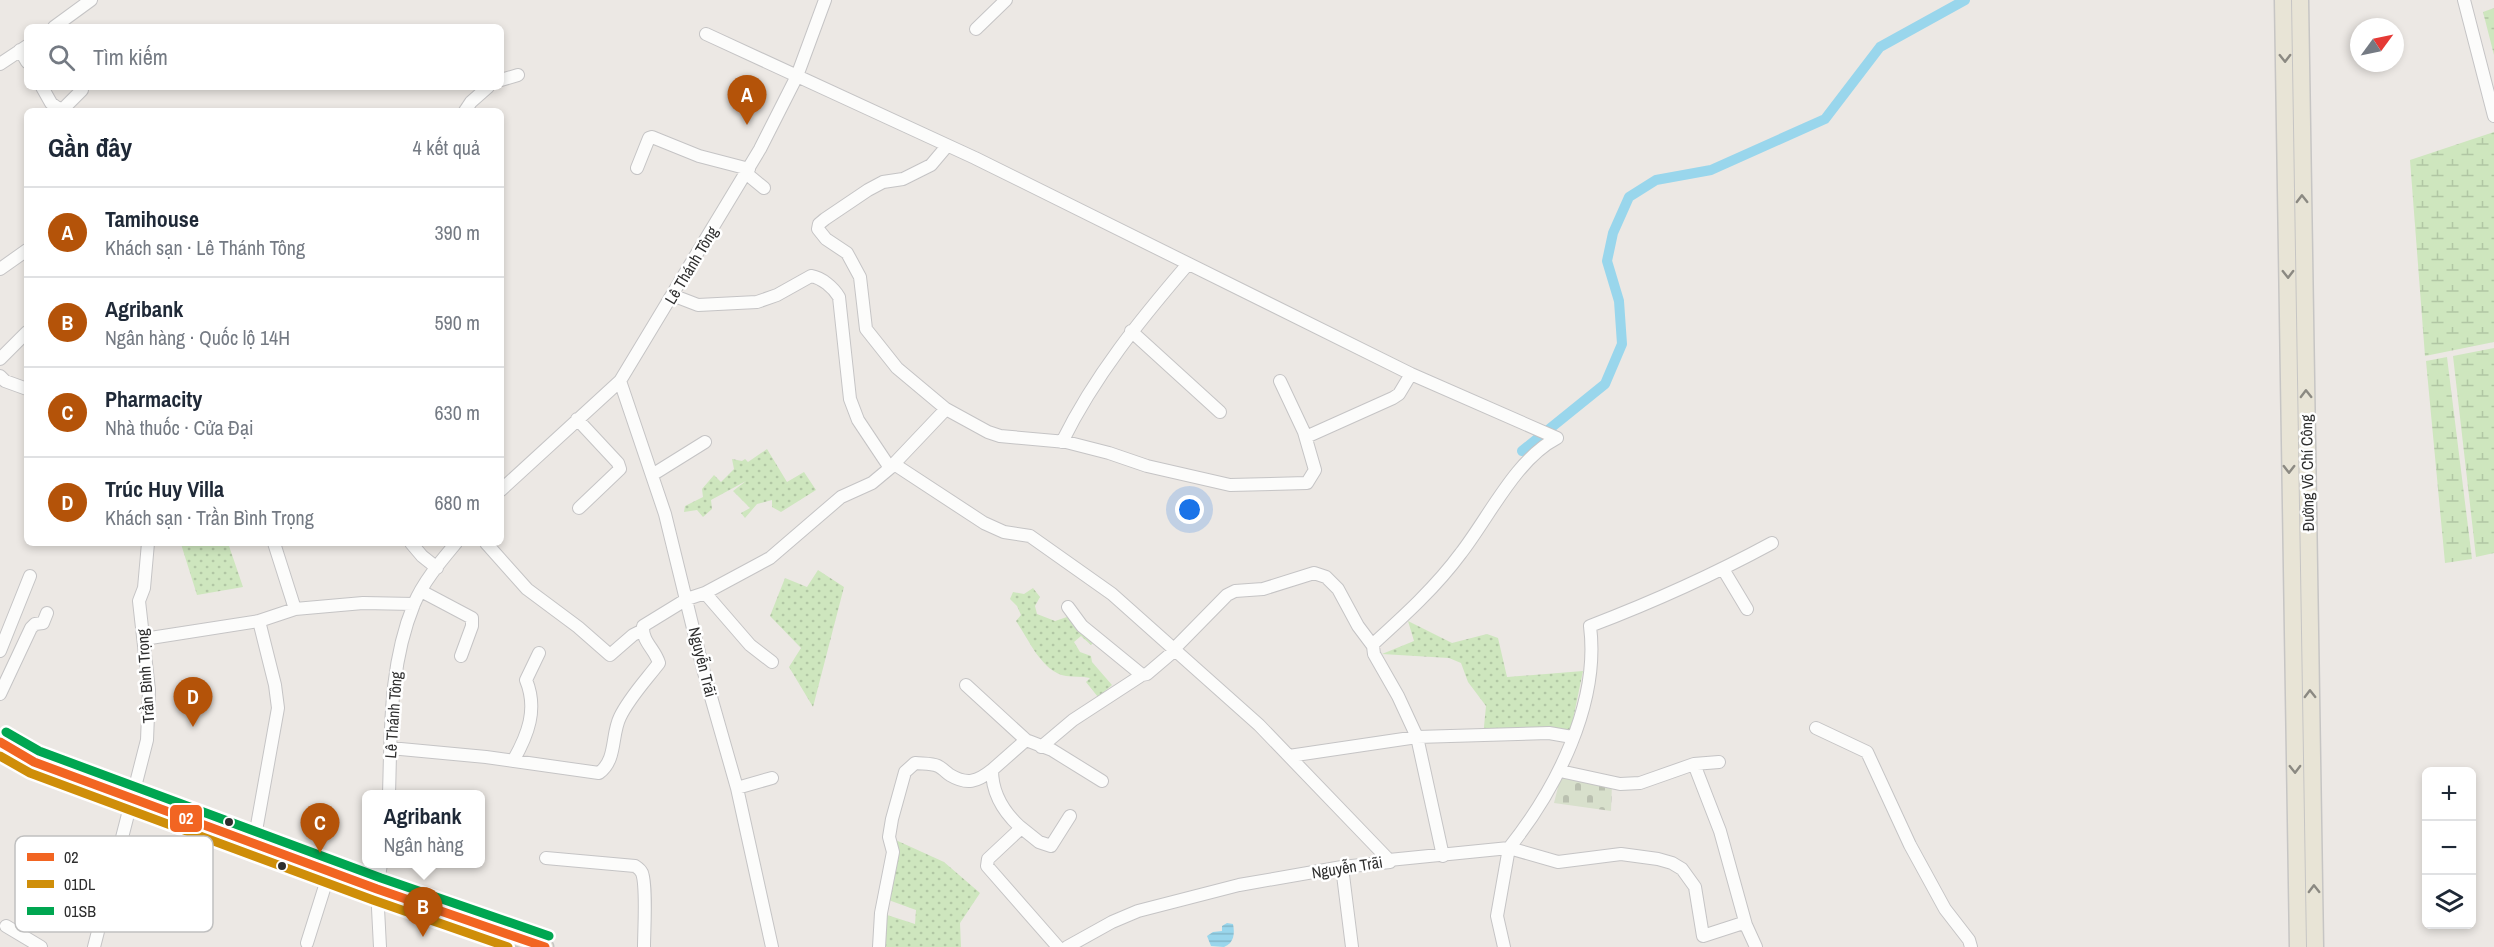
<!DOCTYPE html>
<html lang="vi">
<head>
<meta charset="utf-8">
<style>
	:root { --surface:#fff; --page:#f6f6f7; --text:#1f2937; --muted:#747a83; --line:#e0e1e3; --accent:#b45309 }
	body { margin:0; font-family:"Archivo Narrow",sans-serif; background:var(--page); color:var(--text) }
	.controls { position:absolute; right:18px; bottom:18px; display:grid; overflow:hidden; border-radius:9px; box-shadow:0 3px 9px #0003 }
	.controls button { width:54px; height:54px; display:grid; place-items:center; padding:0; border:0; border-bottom:2px solid var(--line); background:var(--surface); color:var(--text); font:30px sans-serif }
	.compass { position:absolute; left:2350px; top:18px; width:54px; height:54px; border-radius:50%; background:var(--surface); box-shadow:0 3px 9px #0003; rotate:57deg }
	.you { position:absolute; left:1190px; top:510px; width:21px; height:21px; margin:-15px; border:4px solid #fff; border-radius:50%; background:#1a73e8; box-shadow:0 0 0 9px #1a73e833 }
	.badge { display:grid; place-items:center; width:39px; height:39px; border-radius:50%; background:var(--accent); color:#fff; font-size:20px; font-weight:700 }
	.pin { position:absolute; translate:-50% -50px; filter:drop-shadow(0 2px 3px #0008) }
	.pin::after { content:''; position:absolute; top:32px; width:21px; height:18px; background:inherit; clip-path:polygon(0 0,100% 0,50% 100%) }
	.popup { position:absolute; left:362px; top:790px; width:123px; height:78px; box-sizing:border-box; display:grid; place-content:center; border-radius:9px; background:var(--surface); filter:drop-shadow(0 2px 4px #0005); font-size:20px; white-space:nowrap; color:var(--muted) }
	.popup b { font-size:22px; color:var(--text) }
	.popup::after { content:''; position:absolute; left:50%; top:100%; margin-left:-12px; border:12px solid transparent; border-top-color:var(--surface) }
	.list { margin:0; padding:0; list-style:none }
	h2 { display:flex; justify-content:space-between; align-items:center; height:78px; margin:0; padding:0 24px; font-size:26px }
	h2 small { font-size:20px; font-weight:400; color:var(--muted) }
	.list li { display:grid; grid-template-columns:39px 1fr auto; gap:18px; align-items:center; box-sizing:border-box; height:90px; padding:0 24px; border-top:2px solid var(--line) }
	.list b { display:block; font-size:22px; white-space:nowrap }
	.list p { margin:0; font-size:20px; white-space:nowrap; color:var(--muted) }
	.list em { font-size:20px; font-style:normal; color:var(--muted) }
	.icon { flex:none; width:33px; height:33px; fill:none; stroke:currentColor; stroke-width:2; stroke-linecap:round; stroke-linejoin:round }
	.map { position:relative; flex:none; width:2494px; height:947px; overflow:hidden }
	.search { position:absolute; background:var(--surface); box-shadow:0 3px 9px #0003; left:24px; top:24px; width:480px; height:66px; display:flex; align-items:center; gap:15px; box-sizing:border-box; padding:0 21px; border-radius:9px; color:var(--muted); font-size:22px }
	.panel { position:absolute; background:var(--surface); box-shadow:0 3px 9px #0003; left:24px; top:108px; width:480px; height:438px; border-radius:9px }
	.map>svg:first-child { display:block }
</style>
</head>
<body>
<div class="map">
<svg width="2494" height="947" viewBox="0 0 2494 947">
	<defs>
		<pattern id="grass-dots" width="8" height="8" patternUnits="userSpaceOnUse" patternTransform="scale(1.5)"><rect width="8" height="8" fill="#cee6be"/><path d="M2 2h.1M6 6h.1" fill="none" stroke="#b1c6a4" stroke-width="1.8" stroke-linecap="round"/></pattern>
		<pattern id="wetland-marsh" width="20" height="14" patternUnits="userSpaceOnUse" patternTransform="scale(1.5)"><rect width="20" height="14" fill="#cee6be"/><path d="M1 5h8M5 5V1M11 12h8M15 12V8" fill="none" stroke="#b1c6a4"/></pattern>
		<pattern id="cemetery-stones" width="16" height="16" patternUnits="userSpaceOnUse" patternTransform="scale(1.5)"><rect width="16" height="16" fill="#d8e0cc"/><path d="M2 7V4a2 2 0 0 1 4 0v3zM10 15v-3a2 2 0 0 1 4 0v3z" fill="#bac0b0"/></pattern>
		<pattern id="water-rules" width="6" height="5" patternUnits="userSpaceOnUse" patternTransform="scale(1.5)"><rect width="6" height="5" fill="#99d6ec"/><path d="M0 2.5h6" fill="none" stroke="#84b8cb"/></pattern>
	</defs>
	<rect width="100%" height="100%" fill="#ece8e4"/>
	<path fill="url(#grass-dots)" d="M 767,449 L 787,482 L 804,472 L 816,490 L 781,512 L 772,507 L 772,500 L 757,504 L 745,518 L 741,513 L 750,508 L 733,491 L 746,481 L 711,500 L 712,509 L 703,517 L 697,510 L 684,512 L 685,506 L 703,497 L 702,489 L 714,475 L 721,482 L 734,469 L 732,459 L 742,461 L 745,459 L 748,462 Z
		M 188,543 L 228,543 L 243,587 L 197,595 L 181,544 Z
		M 818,570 L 844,587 L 813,707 L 789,667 L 801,648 L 770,616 L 785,578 L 807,587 Z
		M 1033,588 L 1040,597 L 1035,606 L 1037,614 L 1055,621 L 1073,615 L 1098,639 L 1091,645 L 1081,636 L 1074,642 L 1080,652 L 1091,656 L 1092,662 L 1112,685 L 1098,697 L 1086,682 L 1090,678 C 1082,676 1074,677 1066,676 C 1042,672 1029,640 1016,621 L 1021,615 L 1017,606 L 1010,599 L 1013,592 L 1024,594 Z
		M 1408,621 L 1452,643 L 1487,634 L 1498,638 L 1507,677 L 1583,671 L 1570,734 L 1483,737 L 1486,706 L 1468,682 L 1461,663 L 1449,658 L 1382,654 L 1414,641 Z
		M 889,837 L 944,862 L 980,893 L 960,923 L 961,947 L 879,947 L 881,913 L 915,924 L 916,910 L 883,898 Z"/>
	<path fill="url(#wetland-marsh)" d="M 2494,8 L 2494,55 L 2483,12 Z
		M 2494,132 L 2494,342 L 2425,356 L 2410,160 Z
		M 2494,348 L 2494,553 L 2476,557 L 2453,356 Z
		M 2447,357 L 2472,559 L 2445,563 L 2426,361 Z"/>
	<path fill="url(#cemetery-stones)" d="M 1561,775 L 1612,784 L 1611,811 L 1554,803 Z"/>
	<path fill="url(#water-rules)" d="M 1227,923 L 1233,924 C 1235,934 1234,943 1224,947 L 1211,946 L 1207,936 L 1213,932 L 1222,931 L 1222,926 Z"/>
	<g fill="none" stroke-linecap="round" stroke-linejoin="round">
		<path stroke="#99d6ec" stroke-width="10" d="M 1522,451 L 1605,384 L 1622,344 L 1619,301 L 1607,261 L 1613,233 L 1629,197 L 1656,180 L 1711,170 L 1825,119 L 1880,47 L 1965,0"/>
		<g stroke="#c5c4c5" stroke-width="14">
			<path id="minor" d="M 2464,0 L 2494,116
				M 54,27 L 91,0
				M 976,29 L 1006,0
				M 706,34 L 975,158 L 1411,374 L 1557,438 C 1516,459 1489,517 1461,553 C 1436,587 1404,616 1372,645
				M 20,50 L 27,62
				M 0,64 L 27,46
				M 501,80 L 518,75
				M 42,87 L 51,103 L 59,109 L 64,108 L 82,90
				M 465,111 L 471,102 L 488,87
				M 947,146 L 931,165 L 903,179 L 883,182 L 868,190 L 825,219 L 819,224 L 818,229 L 826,239 L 847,253 L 860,277 L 866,329 L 897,368 L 946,409 L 988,432 L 1000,436 L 1066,442 L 1109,453 L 1147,466 L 1230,485 L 1307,483 L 1315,470 L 1304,432 L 1280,381
				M 637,168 L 649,138 L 652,137 L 699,156 L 749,169
				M 747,174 L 764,188
				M 0,269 L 27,250
				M 672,295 L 698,305 L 757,302 L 777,295 L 811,276 C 822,278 833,287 839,297 L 850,399 L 858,420 L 890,468
				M 1131,331 L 1220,412
				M 0,359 L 27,332
				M 0,376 L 5,381 L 27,389
				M 620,381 L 665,514 L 703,669 L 737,788 L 772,947
				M 577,419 L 618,463 L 620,469 L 579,508
				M 1306,437 L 1393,398 L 1399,394 L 1411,374
				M 1062,442 C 1095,375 1140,320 1188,264
				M 894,464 L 984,523 L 1004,532 L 1030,536 L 1112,594 L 1259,725 L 1389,860
				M 652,475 L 705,442
				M 501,490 L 620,381 L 760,149 L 797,76 L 825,0
				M 274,543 L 295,609
				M 411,543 L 422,556 L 437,568
				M 486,543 L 527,589 L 578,627 L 610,655 L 633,635 L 643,630
				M 1723,569 L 1747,609
				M 421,591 L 472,618 L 472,626 L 461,656
				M 705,593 L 750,645 L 772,662
				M 1068,607 L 1082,626 L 1142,675
				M 144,639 L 259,621 L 295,609 L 363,603 L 414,604
				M 1173,650 L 1227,595 L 1235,591 L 1263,589 L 1314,573 L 1326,577 L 1338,589 L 1358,626 L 1373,646 L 1374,654 L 1398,696 L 1417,737 L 1443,856
				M 0,651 L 30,576
				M 966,685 L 1026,740 L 1052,750 L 1102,781
				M 0,694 L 31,628 L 35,624 L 43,623 L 47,613
				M 1816,728 L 1867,752 L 1910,845 L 1945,909 L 1969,940 L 1971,947
				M 1026,740 L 992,770 C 992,793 1003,811 1019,826 L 1019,830 L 988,859 L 987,866 L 1058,947
				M 1041,747 L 1073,720 L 1142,675 L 1147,674 L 1174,651
				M 390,748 L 486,757 L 599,773 C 617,760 611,735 620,717 C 629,698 646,680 659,663 C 655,649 642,642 643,626 L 687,599 L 705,593 L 770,558 L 841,497 L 872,483 L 890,468 L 946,409
				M 1289,756 L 1417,737 L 1549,733 L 1572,737
				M 513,761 C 528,735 538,709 526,680 L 539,653
				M 1694,764 L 1720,831 L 1746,925
				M 1560,771 L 1620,784 L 1640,783 L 1694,764 L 1719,762
				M 737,788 L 772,778
				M 389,794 C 391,730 389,665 414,604 C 423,582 441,561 456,543
				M 1019,826 L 1039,842 L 1051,846 L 1070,816
				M 254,842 L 278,708 L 275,685 L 259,621
				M 546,858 L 635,866 C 638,868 640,869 642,873 C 647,886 644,931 644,947
				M 1342,867 L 1352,947
				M 27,896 L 100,923
				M 6,926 L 41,947
				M 307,943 L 330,870
				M 94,947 L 147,740 L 149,690 L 139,601 L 144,588 L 148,543
				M 380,947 L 377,889 L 381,864
				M 879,947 L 881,913 L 893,852 L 889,837 L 892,819 L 905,772 L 915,763 C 922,764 931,763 938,766 C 942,768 946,772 950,775 C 967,785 977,782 992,770
				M 1067,947 L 1112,922 L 1138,911 L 1239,885 L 1342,867 L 1390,862 L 1389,860 L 1509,848 C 1556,789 1600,704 1590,626 C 1653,602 1713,575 1772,543
				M 1504,947 L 1497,916 L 1509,848 L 1558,862 L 1621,854 L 1658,859 L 1672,863 L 1682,869 L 1695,887 L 1703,936 L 1740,924 L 1746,925 L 1756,947"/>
		</g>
		<g stroke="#c6c5c4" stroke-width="19">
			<path id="major" d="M 2283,0 L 2298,947
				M 2300,0 L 2315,947
				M 0,742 L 34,762 L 254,842 L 377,889 L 545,947"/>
		</g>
		<use href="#minor" stroke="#fcfcfb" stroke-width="12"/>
		<use href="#major" stroke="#e8e4d6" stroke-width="16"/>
		<g stroke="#fff" stroke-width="14">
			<path id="bus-1" d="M 0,742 L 34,762 L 377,889 L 545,947"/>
		</g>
		<g stroke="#fff" stroke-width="14">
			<path id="bus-2" d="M 0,756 L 30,773 L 373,900 L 508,947"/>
		</g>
		<g stroke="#fff" stroke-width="14">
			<path id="bus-3" d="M 6,732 L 39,751 L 381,878 L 549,936"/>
		</g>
		<use href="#bus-1" stroke="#f26522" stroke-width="9"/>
		<use href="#bus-2" stroke="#cf8e09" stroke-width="9"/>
		<use href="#bus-3" stroke="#00a651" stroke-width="9"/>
	</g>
	<defs><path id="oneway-chevron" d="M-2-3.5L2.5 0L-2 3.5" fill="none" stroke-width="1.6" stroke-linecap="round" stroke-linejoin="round" transform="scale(1.5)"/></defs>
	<g stroke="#8b8982">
		<use href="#oneway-chevron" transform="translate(2285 58) rotate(89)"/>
		<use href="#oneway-chevron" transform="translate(2302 199) rotate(-91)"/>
		<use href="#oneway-chevron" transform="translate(2288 274) rotate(89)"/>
		<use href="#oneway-chevron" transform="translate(2306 394) rotate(-91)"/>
		<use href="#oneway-chevron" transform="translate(2289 469) rotate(90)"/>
		<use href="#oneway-chevron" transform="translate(2310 694) rotate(-91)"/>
		<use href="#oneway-chevron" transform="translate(2295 769) rotate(89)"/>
		<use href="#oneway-chevron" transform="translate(2314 889) rotate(-91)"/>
	</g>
	<g fill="#2e2e2e" stroke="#fff" stroke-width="2">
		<circle cx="229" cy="822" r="5"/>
		<circle cx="282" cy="866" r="5"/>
	</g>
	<g text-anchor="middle" stroke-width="5" stroke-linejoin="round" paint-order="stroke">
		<g font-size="16" fill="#2e2e2e" stroke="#fff">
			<text transform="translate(691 265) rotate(-59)" y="6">Lê Thánh Tông</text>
			<text transform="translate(2307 473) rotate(-91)" y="6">Đường Võ Chí Công</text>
			<text transform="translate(703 662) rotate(76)" y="6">Nguyễn Trãi</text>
			<text transform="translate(145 676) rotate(-94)" y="6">Trần Bình Trọng</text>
			<text transform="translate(393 715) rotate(-86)" y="6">Lê Thánh Tông</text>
			<text transform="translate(1347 867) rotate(-9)" y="6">Nguyễn Trãi</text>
		</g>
	</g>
	<rect x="15" y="836" width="198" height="96" rx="9" fill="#fff" stroke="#c0c0c0" stroke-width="1.5"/>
	<rect x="27" y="853" width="27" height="8" fill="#f26522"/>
	<rect x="27" y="880" width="27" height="8" fill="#cf8e09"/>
	<rect x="27" y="907" width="27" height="8" fill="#00a651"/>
	<g font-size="16" fill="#2e2e2e">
		<text x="64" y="863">02</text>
		<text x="64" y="890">01DL</text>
		<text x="64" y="917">01SB</text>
	</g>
	<rect stroke="#fff" stroke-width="2" x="169" y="804" width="34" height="29" rx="6" fill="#f26522"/>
	<g font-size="16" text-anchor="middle" font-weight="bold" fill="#fff">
		<text x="186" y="824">02</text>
	</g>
</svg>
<div class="controls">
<button>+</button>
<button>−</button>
<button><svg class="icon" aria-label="layers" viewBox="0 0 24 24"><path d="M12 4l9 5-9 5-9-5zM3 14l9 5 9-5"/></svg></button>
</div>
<svg class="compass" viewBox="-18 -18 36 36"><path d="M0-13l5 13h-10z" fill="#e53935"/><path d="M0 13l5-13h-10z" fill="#747a83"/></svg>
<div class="you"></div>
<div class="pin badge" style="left:747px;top:125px">A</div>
<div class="pin badge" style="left:423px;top:937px">B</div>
<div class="popup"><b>Agribank</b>Ngân hàng</div>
<div class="pin badge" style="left:320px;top:853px">C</div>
<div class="pin badge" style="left:193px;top:727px">D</div>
<div class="search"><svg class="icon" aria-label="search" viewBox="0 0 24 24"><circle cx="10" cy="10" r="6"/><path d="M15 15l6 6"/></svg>Tìm kiếm</div>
<section class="panel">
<h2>Gần đây<small>4 kết quả</small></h2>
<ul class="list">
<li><span class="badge">A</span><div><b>Tamihouse</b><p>Khách sạn · Lê Thánh Tông</p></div><em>390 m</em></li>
<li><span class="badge">B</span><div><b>Agribank</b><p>Ngân hàng · Quốc lộ 14H</p></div><em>590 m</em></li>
<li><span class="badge">C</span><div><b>Pharmacity</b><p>Nhà thuốc · Cửa Đại</p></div><em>630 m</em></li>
<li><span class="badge">D</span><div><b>Trúc Huy Villa</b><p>Khách sạn · Trần Bình Trọng</p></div><em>680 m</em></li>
</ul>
</section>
</div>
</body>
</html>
